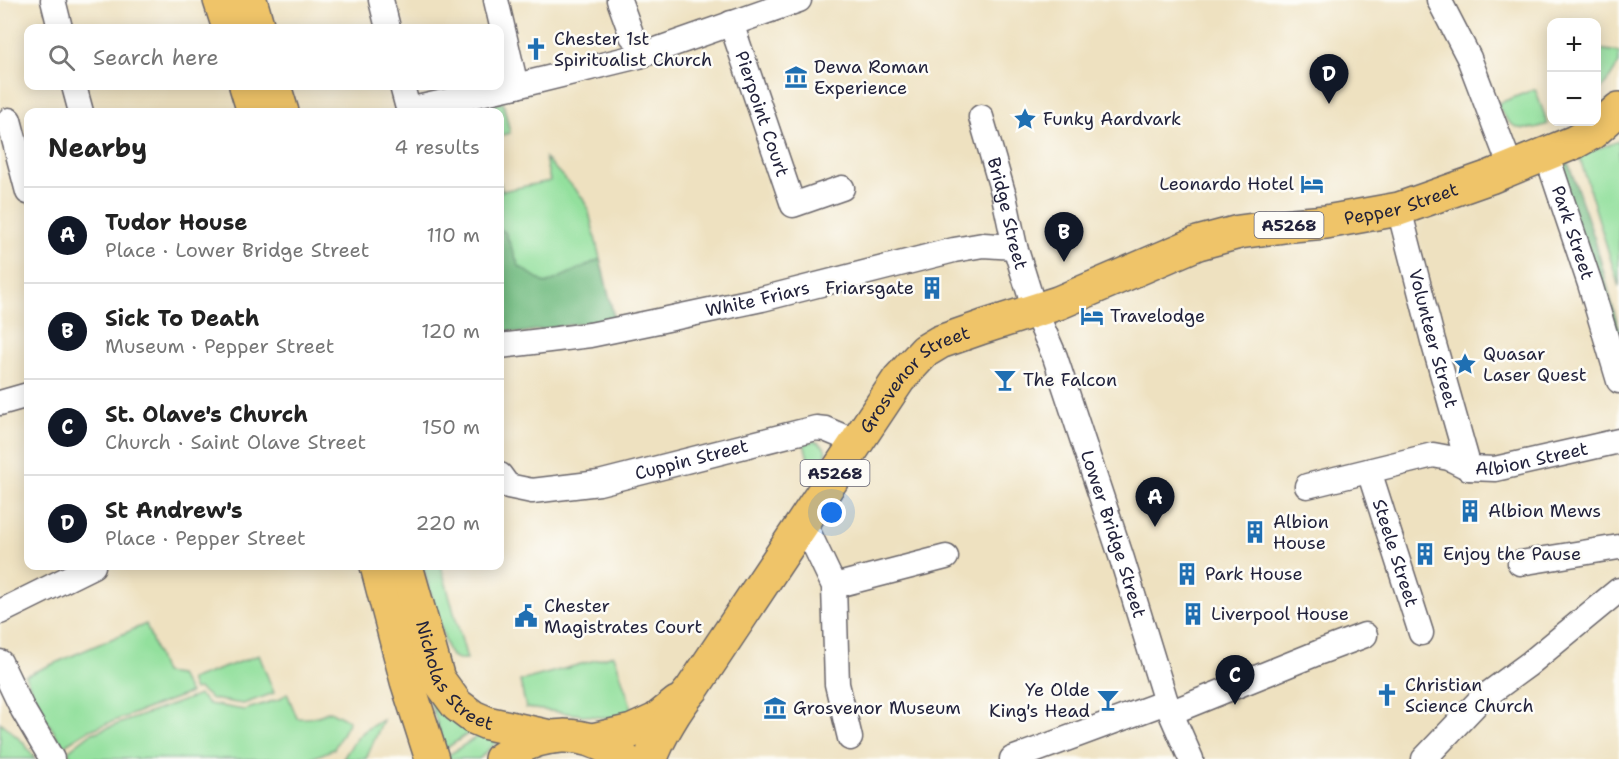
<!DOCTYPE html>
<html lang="en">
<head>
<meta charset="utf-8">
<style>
	:root { --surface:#fff; --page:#f6f6f6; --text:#222; --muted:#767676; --line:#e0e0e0; --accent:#111827 }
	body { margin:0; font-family:"Shantell Sans",sans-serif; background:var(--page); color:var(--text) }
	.controls { position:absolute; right:18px; top:18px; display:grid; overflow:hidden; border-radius:12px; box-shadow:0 3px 15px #0003 }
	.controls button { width:54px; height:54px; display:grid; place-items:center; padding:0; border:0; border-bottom:2px solid var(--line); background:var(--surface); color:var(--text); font:30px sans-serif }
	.you { position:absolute; left:832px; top:513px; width:21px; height:21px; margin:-15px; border:4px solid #fff; border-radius:50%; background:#1a73e8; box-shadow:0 0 0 9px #1a73e833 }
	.badge { display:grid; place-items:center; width:39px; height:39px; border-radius:50%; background:var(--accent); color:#fff; font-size:20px; font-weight:700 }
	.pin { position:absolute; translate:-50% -50px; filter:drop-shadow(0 2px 3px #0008) }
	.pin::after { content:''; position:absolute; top:32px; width:21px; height:18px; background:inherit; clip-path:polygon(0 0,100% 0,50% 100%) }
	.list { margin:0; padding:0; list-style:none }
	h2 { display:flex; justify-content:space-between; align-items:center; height:78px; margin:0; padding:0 24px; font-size:26px }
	h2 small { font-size:20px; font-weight:400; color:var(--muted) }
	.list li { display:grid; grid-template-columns:39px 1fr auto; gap:18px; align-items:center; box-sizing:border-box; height:96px; padding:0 24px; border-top:2px solid var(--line) }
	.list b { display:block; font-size:22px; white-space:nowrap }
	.list p { margin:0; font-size:20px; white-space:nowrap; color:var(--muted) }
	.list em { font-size:20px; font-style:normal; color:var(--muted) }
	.icon { flex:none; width:33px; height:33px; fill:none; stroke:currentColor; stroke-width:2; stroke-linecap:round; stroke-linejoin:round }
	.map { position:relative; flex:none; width:1619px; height:759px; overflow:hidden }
	.search { position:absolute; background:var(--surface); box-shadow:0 3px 15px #0003; left:24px; top:24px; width:480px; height:66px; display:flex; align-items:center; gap:15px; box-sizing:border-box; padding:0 21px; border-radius:12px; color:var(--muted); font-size:22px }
	.panel { position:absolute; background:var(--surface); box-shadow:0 3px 15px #0003; left:24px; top:108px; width:480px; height:462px; border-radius:12px }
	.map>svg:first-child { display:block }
</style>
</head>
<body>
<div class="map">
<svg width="1619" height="759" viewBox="0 0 1619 759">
	<rect width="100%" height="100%" fill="#fdfcf7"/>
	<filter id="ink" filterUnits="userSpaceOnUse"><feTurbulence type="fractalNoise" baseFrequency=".0167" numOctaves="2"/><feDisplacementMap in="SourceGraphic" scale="12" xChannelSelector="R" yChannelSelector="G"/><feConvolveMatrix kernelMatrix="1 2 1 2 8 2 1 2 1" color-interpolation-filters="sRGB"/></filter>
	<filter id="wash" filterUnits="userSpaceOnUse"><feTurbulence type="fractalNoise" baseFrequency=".008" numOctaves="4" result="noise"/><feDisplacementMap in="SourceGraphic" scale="24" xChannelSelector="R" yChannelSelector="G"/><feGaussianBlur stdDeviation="1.35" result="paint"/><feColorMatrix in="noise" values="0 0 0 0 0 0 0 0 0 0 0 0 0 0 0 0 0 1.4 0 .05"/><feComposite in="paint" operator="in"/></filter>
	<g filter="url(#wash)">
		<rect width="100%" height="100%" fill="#eee1c0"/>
		<path fill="#93e09d" stroke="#5a816c" stroke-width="1.5" d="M 1597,49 L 1619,52 L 1619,63 L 1611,76 L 1597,94 Z
			M 1535,89 L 1548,124 C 1521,134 1510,130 1497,104 Z
			M 503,102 L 510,133 L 500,136 L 500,112 L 466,112 Z
			M 1619,141 L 1619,287 L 1579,155 Z
			M 545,158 L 583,198 L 589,212 L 614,318 L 500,329 L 500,181 L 502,191 L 550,181 Z
			M 814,441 C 837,448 821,464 812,475 L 804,443 Z
			M 423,566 L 441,566 L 467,659 C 459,660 453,659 448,651 Z
			M 146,624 L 164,673 L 179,675 L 190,693 L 87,731 L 63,746 L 45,718 L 25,676 Z
			M 259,655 L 274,693 L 243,704 L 212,699 L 199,689 L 194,690 L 190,680 Z
			M 614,655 L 634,715 L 615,719 L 526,708 L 520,681 Z
			M 424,681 L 477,728 L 445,749 Z
			M 287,693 L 297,718 C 310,719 318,717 330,711 L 349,721 L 334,749 L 310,759 L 72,759 L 68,751 L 90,734 L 199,695 L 209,704 L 244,710 L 280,699 Z
			M 383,720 L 366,759 L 343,759 C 355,739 361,730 383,720 Z
			M 0,722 L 24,743 L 35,759 L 0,759 Z
			M 484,732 L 504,736 L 489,749 L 479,759 L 448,759 L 447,756 Z"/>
		<path fill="#76be84" stroke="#4c7060" stroke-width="1.5" d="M 1567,159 L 1595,240 L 1619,330 L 1619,360 L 1556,163 Z
			M 500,229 L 505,232 L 519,266 L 546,284 L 600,259 L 614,318 L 519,333 L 500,329 Z"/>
	</g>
	<g filter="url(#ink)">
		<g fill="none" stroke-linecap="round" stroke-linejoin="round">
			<g stroke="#69656a" stroke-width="27">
				<g id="minor">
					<path d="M 53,0 L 60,28"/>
					<path d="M 381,0 L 388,28"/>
					<path d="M 496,0 L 516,86"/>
					<path d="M 619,0 L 632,36"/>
					<path d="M 1439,0 L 1469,58 L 1511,168"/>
					<path id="s1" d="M 731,23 L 793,205 L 842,188"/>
					<path d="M 74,86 L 81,112"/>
					<path d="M 402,86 L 409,112"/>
					<path d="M 408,110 L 516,86 L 639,56 L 799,0"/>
					<path id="s2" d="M 981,117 L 1004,196 L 1015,247 L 1035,311 L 1055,357 L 1122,559 L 1166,702 L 1191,759"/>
					<path d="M 9,120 L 28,192"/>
					<path id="s3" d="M 1546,153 L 1590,284 L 1619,381"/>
					<path id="s4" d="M 1399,209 L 1433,341 L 1469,468"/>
					<path id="s5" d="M 500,346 L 590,335 L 663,320 L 762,299 L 954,250 L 983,245 L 1015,247"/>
					<path d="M 0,403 L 28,395"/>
					<path id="s6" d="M 1369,471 L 1421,633"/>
					<path id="s7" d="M 500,475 L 508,486 L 532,491 L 599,483 L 816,428 L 825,429 L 856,442"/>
					<path id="s8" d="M 1307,486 L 1433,455 L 1449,458 L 1469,468 L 1495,469 L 1619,441"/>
					<path d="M 803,521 L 834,586 L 837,684 L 850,738"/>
					<path d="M 1520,563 L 1619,547"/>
					<path d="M 834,586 L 946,557"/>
					<path d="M 0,612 L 93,566"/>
					<path d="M 0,662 L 23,710 L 52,759"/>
					<path d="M 1172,712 L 1320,652 L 1365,635"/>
					<path d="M 1012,759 L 1166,702"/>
					<path d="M 1424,759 L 1480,700 L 1529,664 L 1619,590"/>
				</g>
			</g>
			<g stroke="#69656a" stroke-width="36">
				<g id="highway">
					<path d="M 220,0 L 229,28"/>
					<path d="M 250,0 L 258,28"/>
					<path d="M 246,86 L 254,112"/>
					<path d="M 274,86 L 282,112"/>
					<path d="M 377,566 L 407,681 L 432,759"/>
					<path id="s9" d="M 406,566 L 438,679 L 457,705 L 473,717 L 487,723 L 551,737"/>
					<path d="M 592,740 L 632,731 L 656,720 L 677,703"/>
					<path d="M 501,759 C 540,730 585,727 624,759"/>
					<path id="s10" d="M 651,759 C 657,739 678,705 692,689 L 899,379 L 925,351 L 940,342 L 983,327 L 1058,303 L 1198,243 L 1239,232 L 1292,225 L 1326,222 L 1399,209 L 1490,177 L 1575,142 L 1593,132 L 1619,109"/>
				</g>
			</g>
			<use href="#minor" stroke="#fff" stroke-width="24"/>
			<use href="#highway" stroke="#efc469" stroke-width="33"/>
		</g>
	</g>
	<defs>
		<g id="church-bare" transform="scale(1.8)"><path d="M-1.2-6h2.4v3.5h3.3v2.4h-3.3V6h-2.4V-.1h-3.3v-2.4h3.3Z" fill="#1f6fb2" stroke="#fdfcf7" stroke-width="2.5" paint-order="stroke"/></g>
		<g id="museum-bare" transform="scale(1.8)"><path d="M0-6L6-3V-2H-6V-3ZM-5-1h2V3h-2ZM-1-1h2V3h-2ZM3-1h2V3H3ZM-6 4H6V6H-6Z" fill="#1f6fb2" stroke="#fdfcf7" stroke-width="2.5" paint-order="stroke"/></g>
		<g id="sight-bare" transform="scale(1.8)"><path d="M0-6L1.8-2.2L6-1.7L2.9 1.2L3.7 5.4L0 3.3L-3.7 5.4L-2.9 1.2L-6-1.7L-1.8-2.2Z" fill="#1f6fb2" stroke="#fdfcf7" stroke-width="2.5" paint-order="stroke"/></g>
		<g id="hotel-bare" transform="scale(1.8)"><path d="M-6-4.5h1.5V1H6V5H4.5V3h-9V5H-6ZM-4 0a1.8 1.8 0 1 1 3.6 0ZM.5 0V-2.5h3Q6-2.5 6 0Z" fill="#1f6fb2" stroke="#fdfcf7" stroke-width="2.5" paint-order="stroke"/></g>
		<g id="building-bare" transform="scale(1.8)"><path d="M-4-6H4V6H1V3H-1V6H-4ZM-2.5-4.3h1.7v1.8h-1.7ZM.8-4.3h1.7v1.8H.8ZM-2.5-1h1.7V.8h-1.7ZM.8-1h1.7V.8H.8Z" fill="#1f6fb2" stroke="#fdfcf7" stroke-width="2.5" paint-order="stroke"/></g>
		<g id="bar-bare" transform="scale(1.8)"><path d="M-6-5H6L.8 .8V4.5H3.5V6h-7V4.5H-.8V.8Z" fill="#1f6fb2" stroke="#fdfcf7" stroke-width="2.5" paint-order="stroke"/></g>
		<g id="civic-bare" transform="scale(1.8)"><path d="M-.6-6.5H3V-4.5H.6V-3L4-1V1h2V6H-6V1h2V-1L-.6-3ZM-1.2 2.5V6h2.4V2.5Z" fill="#1f6fb2" stroke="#fdfcf7" stroke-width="2.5" paint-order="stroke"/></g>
	</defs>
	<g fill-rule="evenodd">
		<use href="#church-bare" x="536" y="49"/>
		<use href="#museum-bare" x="796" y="77"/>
		<use href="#sight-bare" x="1025" y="119"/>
		<use href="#hotel-bare" x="1312" y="184"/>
		<use href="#building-bare" x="932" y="288"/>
		<use href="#hotel-bare" x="1092" y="316"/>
		<use href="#sight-bare" x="1465" y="364"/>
		<use href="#bar-bare" x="1005" y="380"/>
		<use href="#building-bare" x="1470" y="511"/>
		<use href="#building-bare" x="1255" y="532"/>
		<use href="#building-bare" x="1425" y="554"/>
		<use href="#building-bare" x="1187" y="574"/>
		<use href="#building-bare" x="1193" y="614"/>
		<use href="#civic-bare" x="526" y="616"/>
		<use href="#church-bare" x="1387" y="695"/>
		<use href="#bar-bare" x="1108" y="700"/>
		<use href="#museum-bare" x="775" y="708"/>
	</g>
	<g text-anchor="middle" stroke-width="5" stroke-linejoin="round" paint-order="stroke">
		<g fill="#fdfcf7" stroke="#646373" stroke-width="1.5">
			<rect x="1254.5" y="212" width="69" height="26" rx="4.5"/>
			<rect x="800.5" y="460" width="69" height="26" rx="4.5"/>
		</g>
		<g font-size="16" font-weight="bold" fill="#22223b">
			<text x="1289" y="231">A5268</text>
			<text x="835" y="479">A5268</text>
		</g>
		<g font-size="18" fill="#22223b" stroke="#fdfcf7" text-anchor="start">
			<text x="554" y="45">Chester 1st<tspan x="554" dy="21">Spiritualist Church</tspan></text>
			<text x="814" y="73">Dewa Roman<tspan x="814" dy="21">Experience</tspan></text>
			<text x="1043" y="125">Funky Aardvark</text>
			<text x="1294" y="190" text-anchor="end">Leonardo Hotel</text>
			<text x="914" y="294" text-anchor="end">Friarsgate</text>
			<text x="1110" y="322">Travelodge</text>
			<text x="1483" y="360">Quasar<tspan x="1483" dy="21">Laser Quest</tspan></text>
			<text x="1023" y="386">The Falcon</text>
			<text x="1488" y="517">Albion Mews</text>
			<text x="1273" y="528">Albion<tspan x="1273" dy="21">House</tspan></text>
			<text x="1443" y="560">Enjoy the Pause</text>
			<text x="1205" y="580">Park House</text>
			<text x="544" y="612">Chester<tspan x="544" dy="21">Magistrates Court</tspan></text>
			<text x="1211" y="620">Liverpool House</text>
			<text x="1405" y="691">Christian<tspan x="1405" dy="21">Science Church</tspan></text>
			<text x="1090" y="696" text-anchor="end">Ye Olde<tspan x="1090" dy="21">King's Head</tspan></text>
			<text x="793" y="714">Grosvenor Museum</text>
		</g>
		<g font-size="18" fill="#22223b" stroke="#fdfcf7">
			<text dy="6" stroke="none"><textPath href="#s1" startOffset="96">Pierpoint Court</textPath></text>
			<text dy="6" stroke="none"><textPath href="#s10" startOffset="994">Pepper Street</textPath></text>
			<text dy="6" stroke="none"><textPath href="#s2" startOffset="100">Bridge Street</textPath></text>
			<text dy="6" stroke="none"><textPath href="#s3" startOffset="84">Park Street</textPath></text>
			<text dy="6" stroke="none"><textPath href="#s5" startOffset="262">White Friars</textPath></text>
			<text dy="6" stroke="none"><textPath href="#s4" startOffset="134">Volunteer Street</textPath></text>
			<text dy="6" stroke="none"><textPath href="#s10" startOffset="466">Grosvenor Street</textPath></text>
			<text dy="6" stroke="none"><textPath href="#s8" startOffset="232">Albion Street</textPath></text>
			<text dy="6" stroke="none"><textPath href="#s7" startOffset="201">Cuppin Street</textPath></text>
			<text dy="6" stroke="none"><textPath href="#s2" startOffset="438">Lower Bridge Street</textPath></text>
			<text dy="6" stroke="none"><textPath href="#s6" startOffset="86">Steele Street</textPath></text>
			<text dy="6" stroke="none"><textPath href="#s9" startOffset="124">Nicholas Street</textPath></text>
		</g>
	</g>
</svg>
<div class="controls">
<button>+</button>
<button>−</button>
</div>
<div class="you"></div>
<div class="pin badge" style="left:1155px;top:527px">A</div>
<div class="pin badge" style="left:1064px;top:262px">B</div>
<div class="pin badge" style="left:1235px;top:705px">C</div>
<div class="pin badge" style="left:1329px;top:104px">D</div>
<div class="search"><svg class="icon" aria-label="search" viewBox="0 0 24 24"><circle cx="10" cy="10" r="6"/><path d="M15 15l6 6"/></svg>Search here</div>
<section class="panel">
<h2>Nearby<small>4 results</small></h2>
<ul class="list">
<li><span class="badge">A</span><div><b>Tudor House</b><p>Place · Lower Bridge Street</p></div><em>110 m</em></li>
<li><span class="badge">B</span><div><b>Sick To Death</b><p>Museum · Pepper Street</p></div><em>120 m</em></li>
<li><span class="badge">C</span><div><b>St. Olave's Church</b><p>Church · Saint Olave Street</p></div><em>150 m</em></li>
<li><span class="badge">D</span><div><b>St Andrew's</b><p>Place · Pepper Street</p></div><em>220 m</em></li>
</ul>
</section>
</div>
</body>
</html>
